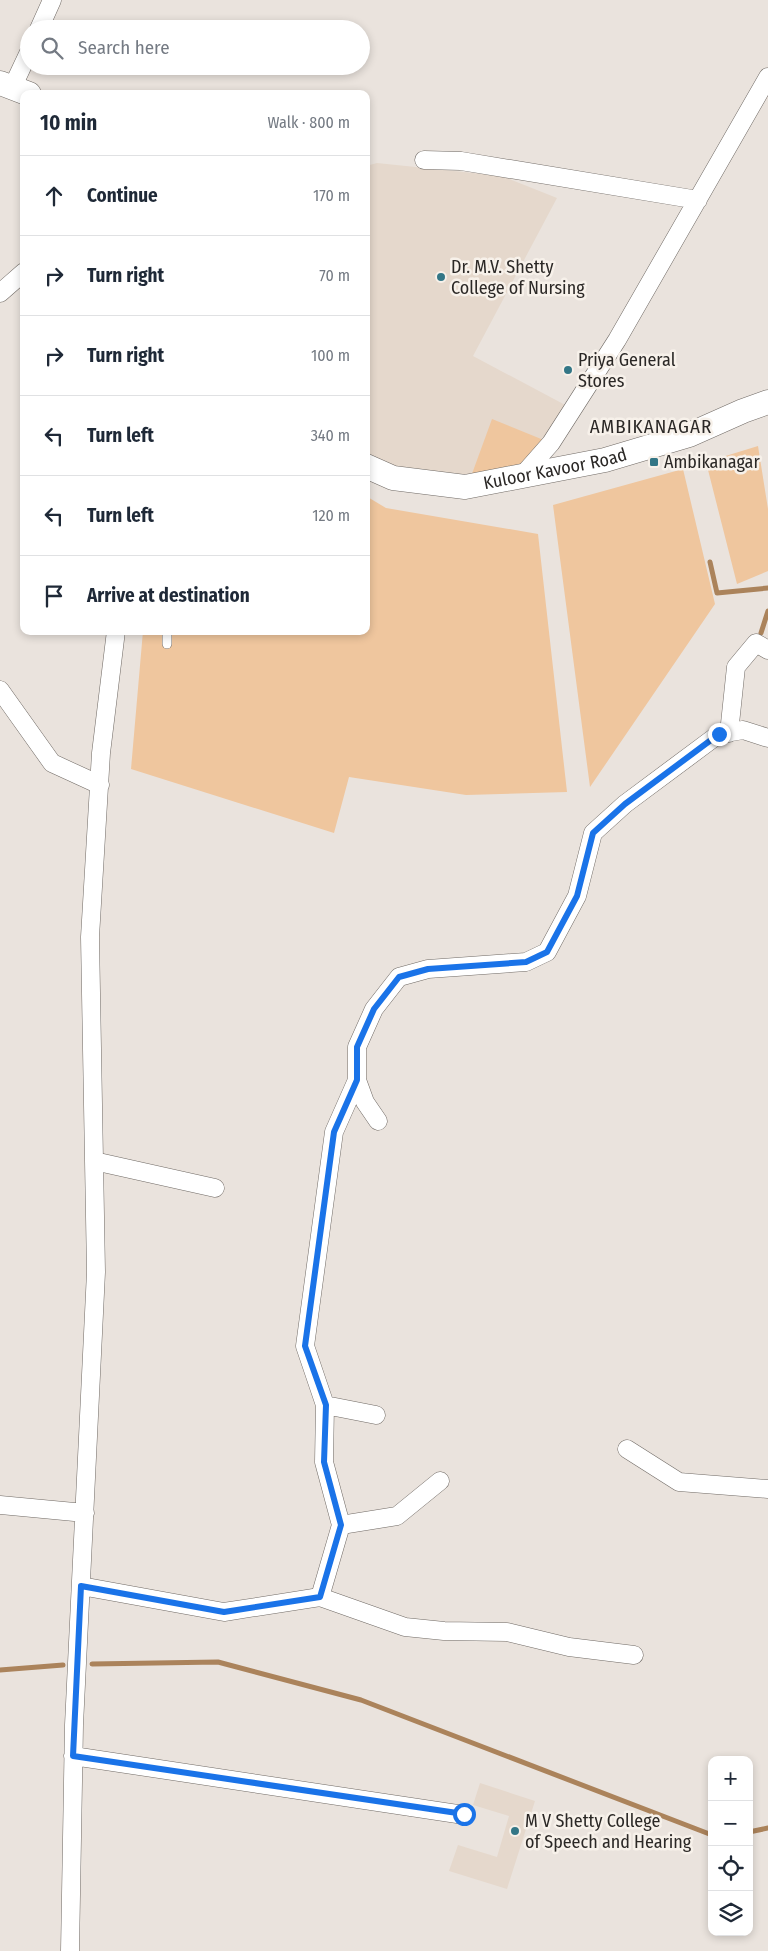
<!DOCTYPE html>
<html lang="en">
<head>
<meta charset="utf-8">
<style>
	:root { --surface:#fff; --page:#f6f6f7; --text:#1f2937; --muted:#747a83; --line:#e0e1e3 }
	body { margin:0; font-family:"Fira Sans Condensed",sans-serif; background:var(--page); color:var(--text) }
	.controls { position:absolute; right:15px; bottom:15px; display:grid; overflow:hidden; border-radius:10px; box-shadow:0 2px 8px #0003 }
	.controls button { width:45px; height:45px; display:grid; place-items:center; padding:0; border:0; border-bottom:1px solid var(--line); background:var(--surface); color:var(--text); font:25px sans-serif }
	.stop { position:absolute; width:15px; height:15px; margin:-11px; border:4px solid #1a73e8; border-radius:50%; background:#fff }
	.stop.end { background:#1a73e8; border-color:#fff; box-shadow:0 1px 5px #0008 }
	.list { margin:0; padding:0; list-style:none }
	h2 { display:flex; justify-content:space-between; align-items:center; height:65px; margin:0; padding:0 20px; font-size:21px }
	h2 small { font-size:16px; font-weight:400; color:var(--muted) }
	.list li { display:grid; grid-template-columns:32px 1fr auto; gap:15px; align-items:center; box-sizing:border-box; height:80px; padding:0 20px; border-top:1px solid var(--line) }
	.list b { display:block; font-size:19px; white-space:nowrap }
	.list em { font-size:16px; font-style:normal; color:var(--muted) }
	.icon { flex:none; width:28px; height:28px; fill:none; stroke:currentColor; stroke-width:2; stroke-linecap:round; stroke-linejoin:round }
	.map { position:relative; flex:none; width:768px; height:1951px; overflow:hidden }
	.search { position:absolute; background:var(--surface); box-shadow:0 2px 8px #0003; left:20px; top:20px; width:350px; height:55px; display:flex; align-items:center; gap:12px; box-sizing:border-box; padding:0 18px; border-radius:28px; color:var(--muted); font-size:19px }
	.panel { position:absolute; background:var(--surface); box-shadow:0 2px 8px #0003; left:20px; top:90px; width:350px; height:545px; border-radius:10px }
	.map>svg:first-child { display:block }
</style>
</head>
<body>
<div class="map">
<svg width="768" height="1951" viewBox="0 0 768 1951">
	<rect width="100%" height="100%" fill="#eae3dd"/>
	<path fill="#e5d8cc" d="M 377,163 L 502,176 L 557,198 L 473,356 L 569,407 L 551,443 L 469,482 L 366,466 L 366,166 Z
		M 480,1783 L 535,1801 L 507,1889 L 449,1871 L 458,1845 L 497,1857 L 509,1816 L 473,1805 Z"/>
	<path fill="#efc69e" d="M 492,419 L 551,443 L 520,471 L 469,482 Z
		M 758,446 L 768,509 L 768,571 L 737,584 L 706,462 Z
		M 683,469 L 715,604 L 590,787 L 553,505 Z
		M 366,496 L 386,508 L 538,534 L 567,792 L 466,795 L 349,777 L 334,833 L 131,769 L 143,631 L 366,631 Z"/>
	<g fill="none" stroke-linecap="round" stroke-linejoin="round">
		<path stroke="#ab835b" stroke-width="5" d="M 710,562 L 717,593 L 768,588
			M 761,633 L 768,611
			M 92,1664 L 218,1662 L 361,1700 L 712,1835
			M 0,1670 L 63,1665
			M 749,1832 L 768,1828"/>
		<g stroke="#706a65" stroke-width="10">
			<path id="lane" d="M 167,644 L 167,631"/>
		</g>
		<g stroke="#706a65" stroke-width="19">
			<path id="street" d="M 39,29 L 52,0
				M 13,86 L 29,52
				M 424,160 L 461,161 L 698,200
				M 0,293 L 24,272
				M 521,477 L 551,443 L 617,340 L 768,77
				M 0,690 L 52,763 L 100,785
				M 729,733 L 736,667 L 756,643 L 768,650
				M 378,1121 L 365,1102 L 357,1080 L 357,1047 L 374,1009 L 399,977 L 428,969 L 526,962 L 547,952 L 577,896 L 593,833 L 625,804 L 719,734 L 743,730 L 768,738
				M 94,1161 L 215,1188
				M 325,1405 L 376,1415
				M 627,1449 L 679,1482 L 768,1489
				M 0,1505 L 85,1513
				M 341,1525 L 324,1462 L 325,1405 L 305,1346 L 334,1132 L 357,1080
				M 81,1586 L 224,1612 L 320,1597 L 341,1525 L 397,1516 L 440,1481
				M 320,1597 L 405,1627 L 444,1631 L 507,1632 L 569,1647 L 634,1655
				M 73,1756 L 464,1815
				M 70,1951 L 74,1725 L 96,1272 L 90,937 L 101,753 L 116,631"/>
		</g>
		<g stroke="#706a65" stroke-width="25">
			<g id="secondary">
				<path d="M 0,83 L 29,94"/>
				<path id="s1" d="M 366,466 L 393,478 L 465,487 L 605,460 L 689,435 L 743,411 L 768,402"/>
			</g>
		</g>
		<use href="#lane" stroke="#fff" stroke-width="9"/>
		<use href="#street" stroke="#fff" stroke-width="18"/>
		<use href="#secondary" stroke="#fff" stroke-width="24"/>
	</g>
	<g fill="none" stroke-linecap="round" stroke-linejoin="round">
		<path stroke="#1a73e8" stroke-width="6" d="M 464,1814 L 73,1756 L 81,1586 L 224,1612 L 320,1597 L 341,1525 L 324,1462 L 326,1405 L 305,1346 L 334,1132 L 357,1080 L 357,1047 L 374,1009 L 399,977 L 428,969 L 526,962 L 547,952 L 577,896 L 593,833 L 625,804 L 719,734"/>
	</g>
	<g fill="#337686" stroke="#f7f1ea" stroke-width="2">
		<circle cx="441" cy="277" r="5"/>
		<circle cx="568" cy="370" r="5"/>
		<rect x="649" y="457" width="10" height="10" rx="2.5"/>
		<circle cx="515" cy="1831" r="5"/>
	</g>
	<g text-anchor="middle" stroke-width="5" stroke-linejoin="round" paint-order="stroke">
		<g font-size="18" fill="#2b2826" stroke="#f7f1ea" text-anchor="start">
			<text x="451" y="273">Dr. M.V. Shetty<tspan x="451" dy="21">College of Nursing</tspan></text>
			<text x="578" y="366">Priya General<tspan x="578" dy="21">Stores</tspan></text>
			<text x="664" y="468">Ambikanagar</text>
			<text x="525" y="1827">M V Shetty College<tspan x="525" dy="21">of Speech and Hearing</tspan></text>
		</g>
		<g font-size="18" fill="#2b2826" stroke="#f7f1ea">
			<text dy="6" stroke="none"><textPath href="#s1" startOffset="194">Kuloor Kavoor Road</textPath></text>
		</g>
		<g font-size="19" letter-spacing="1" fill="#2b2826" stroke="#f7f1ea">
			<text x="651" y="433">AMBIKANAGAR</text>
		</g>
	</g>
</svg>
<div class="controls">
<button>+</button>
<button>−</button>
<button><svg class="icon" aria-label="locate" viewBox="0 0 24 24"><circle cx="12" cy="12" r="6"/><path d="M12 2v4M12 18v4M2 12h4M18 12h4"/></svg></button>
<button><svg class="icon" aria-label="layers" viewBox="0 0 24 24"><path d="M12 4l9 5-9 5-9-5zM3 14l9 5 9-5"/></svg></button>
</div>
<div class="stop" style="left:464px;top:1814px"></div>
<div class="stop end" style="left:719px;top:734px"></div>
<div class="search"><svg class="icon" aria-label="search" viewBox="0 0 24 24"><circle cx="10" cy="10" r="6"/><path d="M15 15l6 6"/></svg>Search here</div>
<section class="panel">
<h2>10 min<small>Walk · 800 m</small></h2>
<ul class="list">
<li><svg class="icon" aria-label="ahead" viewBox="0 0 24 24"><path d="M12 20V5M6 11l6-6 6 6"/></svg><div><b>Continue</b></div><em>170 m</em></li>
<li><svg class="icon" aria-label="right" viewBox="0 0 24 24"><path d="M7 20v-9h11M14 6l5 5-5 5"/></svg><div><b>Turn right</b></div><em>70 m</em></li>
<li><svg class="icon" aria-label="right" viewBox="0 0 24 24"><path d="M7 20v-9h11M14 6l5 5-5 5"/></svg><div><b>Turn right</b></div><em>100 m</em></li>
<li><svg class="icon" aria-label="left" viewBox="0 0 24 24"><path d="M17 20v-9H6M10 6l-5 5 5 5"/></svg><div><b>Turn left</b></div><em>340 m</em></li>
<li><svg class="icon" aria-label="left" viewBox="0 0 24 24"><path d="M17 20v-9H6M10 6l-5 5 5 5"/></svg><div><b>Turn left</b></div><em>120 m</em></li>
<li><svg class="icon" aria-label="arrive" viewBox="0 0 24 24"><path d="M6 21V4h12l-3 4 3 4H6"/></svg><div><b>Arrive at destination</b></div></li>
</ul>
</section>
</div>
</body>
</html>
